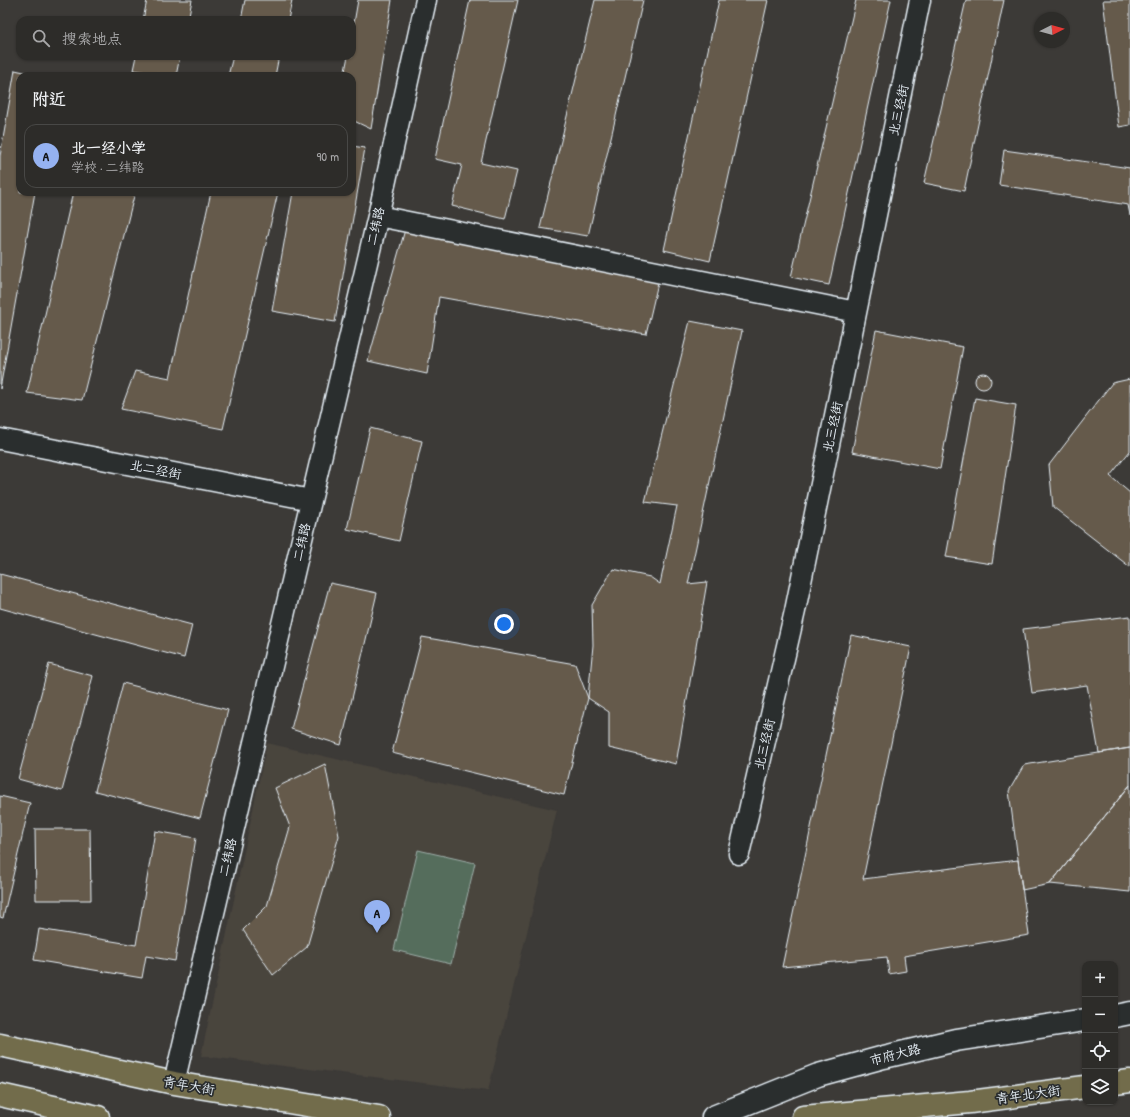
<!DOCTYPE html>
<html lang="zh">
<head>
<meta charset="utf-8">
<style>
	:root { --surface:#2d2c29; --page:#393835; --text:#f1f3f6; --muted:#a7a7a8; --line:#484846; --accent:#95b2f1 }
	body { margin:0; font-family:"Patrick Hand","LXGW WenKai TC",sans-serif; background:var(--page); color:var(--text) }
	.controls { position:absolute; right:12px; bottom:12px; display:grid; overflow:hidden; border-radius:8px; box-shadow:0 1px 3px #0004 }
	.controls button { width:36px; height:36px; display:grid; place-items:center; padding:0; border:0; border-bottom:1px solid var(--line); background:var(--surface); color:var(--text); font:20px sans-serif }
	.compass { position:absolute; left:1034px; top:12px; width:36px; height:36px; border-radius:50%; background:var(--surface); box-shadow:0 1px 3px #0004; rotate:84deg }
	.you { position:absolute; left:504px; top:624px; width:14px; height:14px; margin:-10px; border:3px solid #fff; border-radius:50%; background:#1a73e8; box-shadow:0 0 0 6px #1a73e833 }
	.badge { display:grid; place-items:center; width:26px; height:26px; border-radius:50%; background:var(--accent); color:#111; font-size:13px; font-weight:700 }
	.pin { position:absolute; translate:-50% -33px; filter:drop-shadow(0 1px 2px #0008) }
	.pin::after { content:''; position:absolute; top:21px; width:14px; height:12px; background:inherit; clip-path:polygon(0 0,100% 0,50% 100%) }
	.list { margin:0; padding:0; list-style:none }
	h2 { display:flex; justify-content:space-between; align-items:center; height:52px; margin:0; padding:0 16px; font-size:17px }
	h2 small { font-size:13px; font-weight:400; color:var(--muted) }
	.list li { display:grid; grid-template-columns:26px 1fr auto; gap:12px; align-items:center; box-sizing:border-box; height:64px; margin:0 8px 8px; padding:0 8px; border:1px solid var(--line); border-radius:12px }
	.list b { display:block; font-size:15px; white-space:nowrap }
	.list p { margin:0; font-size:13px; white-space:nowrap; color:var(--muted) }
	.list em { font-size:13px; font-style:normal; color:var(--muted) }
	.icon { flex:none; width:22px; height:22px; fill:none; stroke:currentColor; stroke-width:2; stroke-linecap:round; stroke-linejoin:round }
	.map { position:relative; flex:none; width:1130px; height:1117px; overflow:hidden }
	.search { position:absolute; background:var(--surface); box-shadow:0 1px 3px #0004; left:16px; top:16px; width:340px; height:44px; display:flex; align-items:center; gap:10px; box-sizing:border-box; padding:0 14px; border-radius:12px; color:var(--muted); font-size:15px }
	.panel { position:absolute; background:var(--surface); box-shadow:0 1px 3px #0004; left:16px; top:72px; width:340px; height:124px; border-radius:12px }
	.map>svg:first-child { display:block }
</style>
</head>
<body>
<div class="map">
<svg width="1130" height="1117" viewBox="0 0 1130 1117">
	<rect width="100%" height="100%" fill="#3c3a37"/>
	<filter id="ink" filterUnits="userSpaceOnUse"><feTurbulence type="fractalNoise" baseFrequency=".025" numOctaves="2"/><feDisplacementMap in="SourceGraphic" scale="8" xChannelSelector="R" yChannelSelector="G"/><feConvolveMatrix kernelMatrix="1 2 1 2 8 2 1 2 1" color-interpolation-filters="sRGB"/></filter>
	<g filter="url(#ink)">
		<path fill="#48443d" d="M 267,743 L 557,810 L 488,1091 L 201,1056 Z"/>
		<path fill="#556d5b" stroke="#9eafaa" d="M 418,850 L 475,863 L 451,964 L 394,950 Z"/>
		<path fill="#655a4c" stroke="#e8f1f8" d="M 147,0 L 192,0 L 188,20 L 143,20 Z
			M 245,0 L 292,0 L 288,20 L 241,20 Z
			M 358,0 L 392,0 L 371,129 L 352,120 L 352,76 L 344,76 L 348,56 L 352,56 L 352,35 Z
			M 470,0 L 518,0 L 481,163 L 517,171 L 505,219 L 452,206 L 462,165 L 435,159 Z
			M 595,0 L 643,0 L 588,236 L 540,228 Z
			M 719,0 L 768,0 L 710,261 L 664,250 Z
			M 856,0 L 891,0 L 829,285 L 791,277 Z
			M 966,0 L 1004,0 L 964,191 L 924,183 Z
			M 1103,0 L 1130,0 L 1130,125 L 1119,127 Z
			M 136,56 L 180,56 L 176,76 L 133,70 Z
			M 233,56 L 279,56 L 275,76 L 228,76 Z
			M 15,70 L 42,76 L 20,76 L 20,192 L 35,192 L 0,389 L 0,156 Z
			M 352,146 L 365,148 L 335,322 L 272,311 L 293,192 L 352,192 Z
			M 1004,150 L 1130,168 L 1130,215 L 1128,205 L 999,185 Z
			M 73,192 L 135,192 L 82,400 L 27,393 Z
			M 211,192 L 278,192 L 223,429 L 121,409 L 135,371 L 170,378 Z
			M 406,226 L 660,274 L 646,334 L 439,297 L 427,374 L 368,361 Z
			M 690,321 L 742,331 L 688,584 L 707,582 L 676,764 L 609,748 L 609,712 L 588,698 L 593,645 L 592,605 L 613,569 L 650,577 L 660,584 L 677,506 L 645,502 Z
			M 876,330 L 963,347 L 940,469 L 852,452 Z
			M975 381a8 8 0 1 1 16 0a8 8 0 1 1-16 0Z
			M 1130,379 L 1130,451 L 1110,476 L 1130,493 L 1130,567 L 1053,507 L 1049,465 L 1112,383 Z
			M 975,398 L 1016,405 L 992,564 L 946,557 Z
			M 370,428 L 422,441 L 399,541 L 347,529 Z
			M 0,574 L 192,625 L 184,658 L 0,608 Z
			M 330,583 L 377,593 L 341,745 L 291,729 Z
			M 1130,616 L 1130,748 L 1099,753 L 1087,685 L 1032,693 L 1023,629 Z
			M 851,635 L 911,647 L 863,879 L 1018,860 L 1029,935 L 904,956 L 906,971 L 889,974 L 887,957 L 782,967 Z
			M 422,637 L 575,664 L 588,698 L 564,795 L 392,753 Z
			M 49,664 L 93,676 L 62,791 L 18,779 Z
			M 123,683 L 228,710 L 200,818 L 95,791 Z
			M 1130,748 L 1130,785 L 1050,884 L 1022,890 L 1009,791 L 1024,765 Z
			M 325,764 L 339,836 L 307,947 L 273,975 L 243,930 L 267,906 L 290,827 L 275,788 Z
			M 1130,785 L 1130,892 L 1050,884 Z
			M 0,796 L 30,803 L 3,918 L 0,917 Z
			M 35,829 L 90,829 L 91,900 L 36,900 Z
			M 155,831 L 196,838 L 175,961 L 146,956 L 142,978 L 34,960 L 39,929 L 136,945 Z"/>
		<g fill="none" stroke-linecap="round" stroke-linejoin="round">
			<g stroke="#e8f1f8" stroke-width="23">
				<path id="minor" d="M 378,216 L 856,312
					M 0,439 L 311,500
					M 739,854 L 795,611 L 920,0
					M 174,1083 L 378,216 L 426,0"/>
			</g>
			<g stroke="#e8f1f8" stroke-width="25">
				<path id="secondary" d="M 1115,1016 L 1130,1013
					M 713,1117 L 818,1075 L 884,1057 L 956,1040 L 1085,1020"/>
			</g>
			<g stroke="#e8f1f8" stroke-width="25">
				<path id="primary" d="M 0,1045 L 174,1083 L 379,1117
					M 1115,1083 L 1130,1081
					M 0,1095 L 98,1117
					M 803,1117 L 970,1102 L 1085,1087"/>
			</g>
			<use href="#minor" stroke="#2a2d2e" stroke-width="20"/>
			<use href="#secondary" stroke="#2a2d2e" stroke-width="22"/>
			<use href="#primary" stroke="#726c4b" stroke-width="22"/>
		</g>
	</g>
	<g text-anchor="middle" stroke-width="3.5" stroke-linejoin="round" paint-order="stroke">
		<g font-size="13" fill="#e8f1f8" stroke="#2a2d2e">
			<text transform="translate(898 110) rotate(-78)" y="5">北三经街</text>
			<text transform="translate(375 226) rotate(-77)" y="5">二纬路</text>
			<text transform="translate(832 427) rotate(-78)" y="5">北三经街</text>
			<text transform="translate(156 469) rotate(11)" y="5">北二经街</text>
			<text transform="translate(301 542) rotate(-77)" y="5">二纬路</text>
			<text transform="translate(764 744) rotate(-77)" y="5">北三经街</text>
			<text transform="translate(227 857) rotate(-77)" y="5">二纬路</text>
			<text transform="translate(895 1054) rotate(-14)" y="5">市府大路</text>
			<text transform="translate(189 1085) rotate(10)" y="5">青年大街</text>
			<text transform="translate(1028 1094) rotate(-8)" y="5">青年北大街</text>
		</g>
	</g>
</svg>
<div class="controls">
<button>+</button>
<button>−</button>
<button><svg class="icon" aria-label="locate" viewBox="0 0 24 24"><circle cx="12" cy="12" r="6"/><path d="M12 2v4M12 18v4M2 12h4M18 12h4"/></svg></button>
<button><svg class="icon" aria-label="layers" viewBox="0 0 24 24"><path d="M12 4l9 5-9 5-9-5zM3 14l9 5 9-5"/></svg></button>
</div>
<svg class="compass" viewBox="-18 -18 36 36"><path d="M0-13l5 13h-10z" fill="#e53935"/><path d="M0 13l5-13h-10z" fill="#a7a7a8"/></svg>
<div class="you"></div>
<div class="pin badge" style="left:377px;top:933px">A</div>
<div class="search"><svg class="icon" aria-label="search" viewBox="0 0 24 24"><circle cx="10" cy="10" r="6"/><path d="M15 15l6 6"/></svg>搜索地点</div>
<section class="panel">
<h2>附近<small></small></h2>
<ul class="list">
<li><span class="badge">A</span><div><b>北一经小学</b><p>学校 · 二纬路</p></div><em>90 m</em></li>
</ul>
</section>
</div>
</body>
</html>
